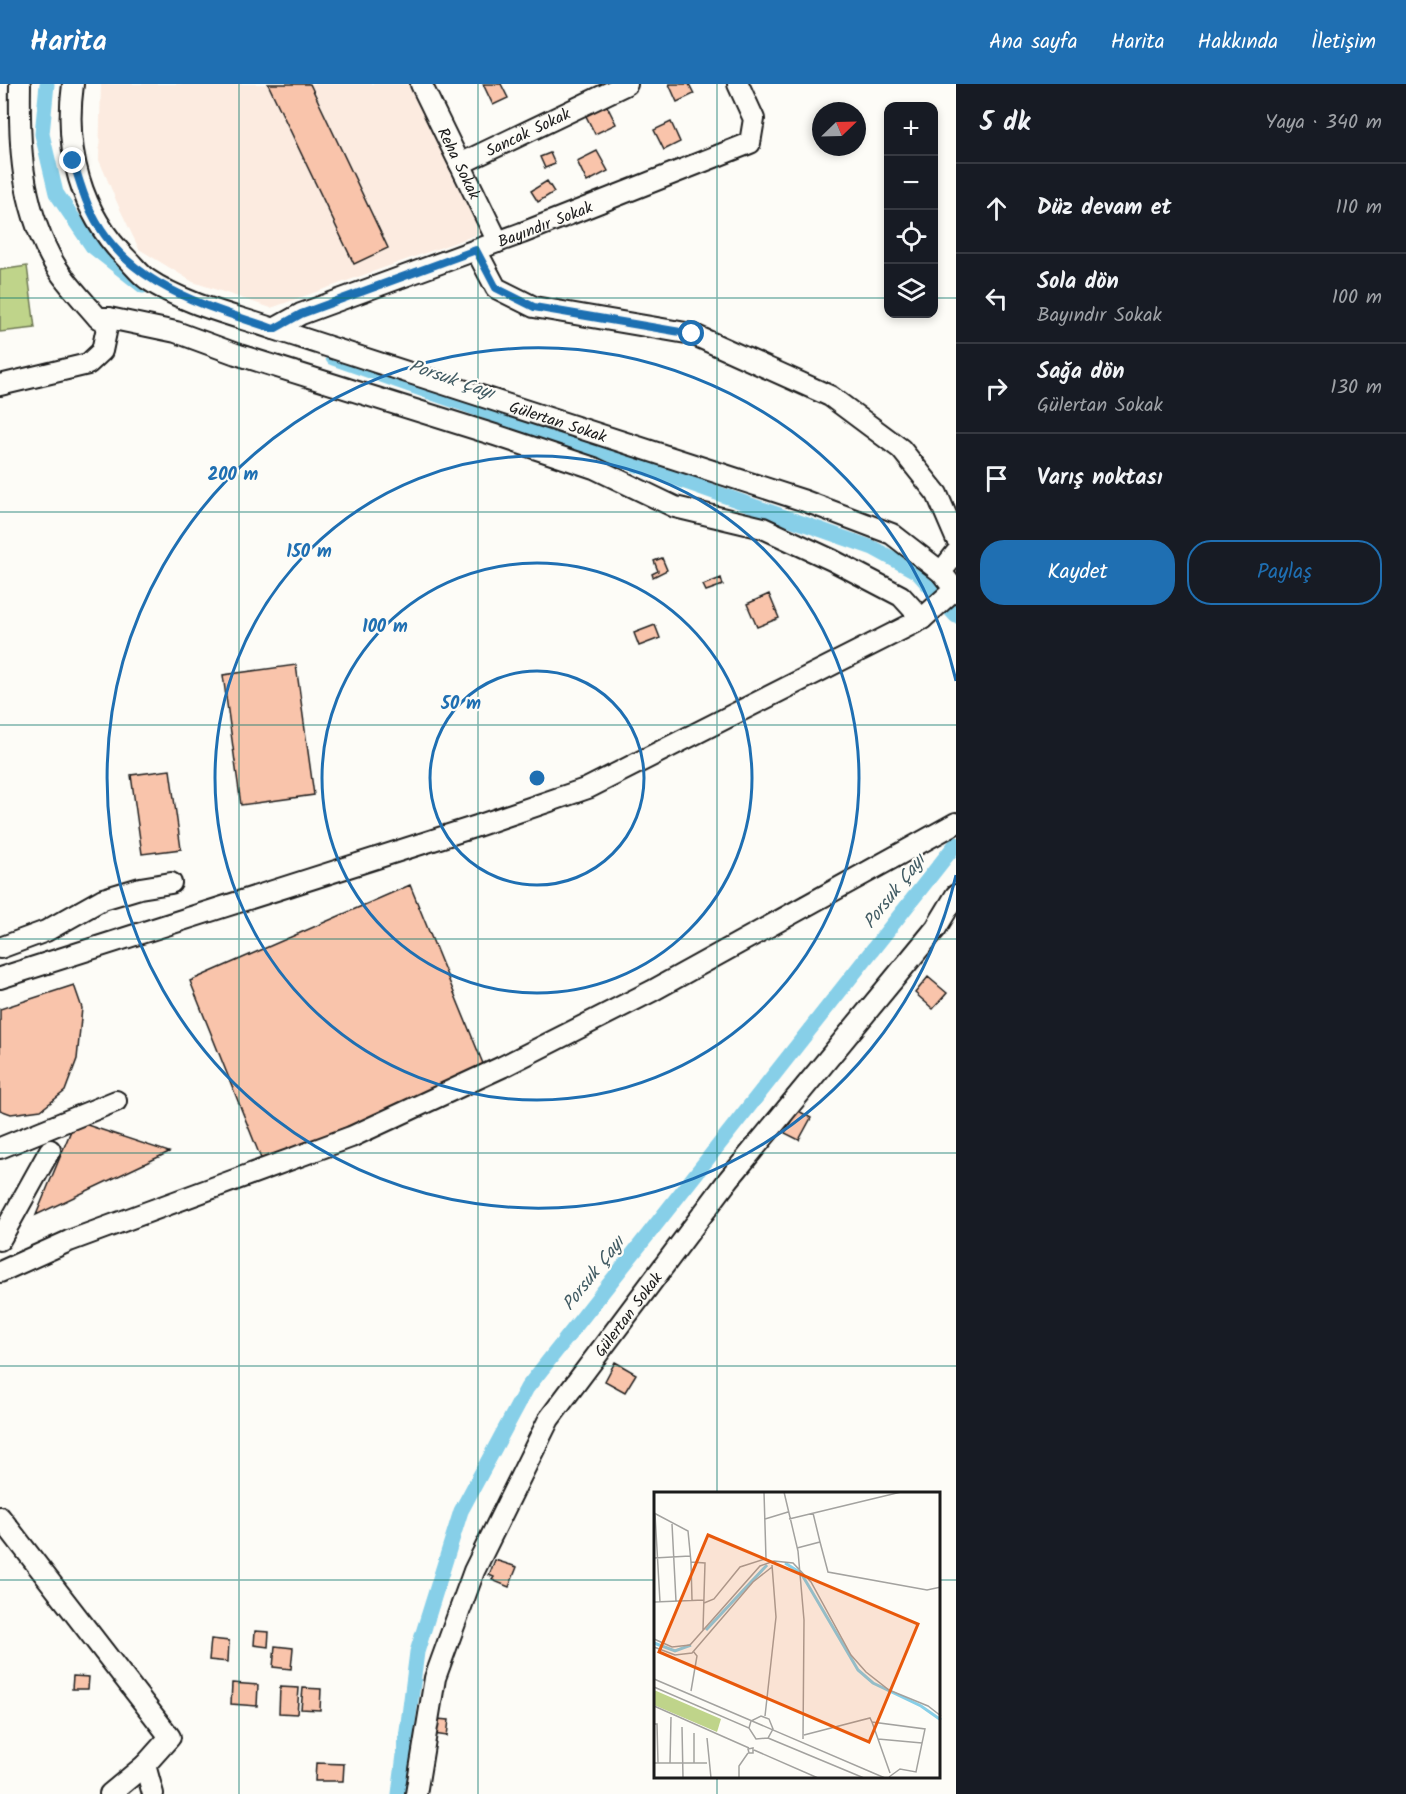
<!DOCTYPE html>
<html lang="tr">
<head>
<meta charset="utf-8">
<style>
	:root { --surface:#171b24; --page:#20242c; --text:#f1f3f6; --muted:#9ea1a6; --line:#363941; --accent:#1f6fb2 }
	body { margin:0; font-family:Kalam,sans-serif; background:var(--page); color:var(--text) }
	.controls { position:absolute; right:18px; top:18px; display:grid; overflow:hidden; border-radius:12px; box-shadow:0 3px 9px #0003 }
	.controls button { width:54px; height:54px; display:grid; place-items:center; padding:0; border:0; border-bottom:2px solid var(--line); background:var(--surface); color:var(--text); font:30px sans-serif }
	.compass { position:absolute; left:812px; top:18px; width:54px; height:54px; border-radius:50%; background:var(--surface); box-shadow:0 3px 9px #0003; rotate:67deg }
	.stop { position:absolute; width:18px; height:18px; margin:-14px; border:4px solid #1f6fb2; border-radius:50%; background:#fff }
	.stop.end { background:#1f6fb2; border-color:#fff; box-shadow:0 2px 6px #0008 }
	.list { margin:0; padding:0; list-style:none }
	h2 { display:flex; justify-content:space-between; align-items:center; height:78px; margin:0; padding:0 24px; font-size:26px }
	h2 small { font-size:20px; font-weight:400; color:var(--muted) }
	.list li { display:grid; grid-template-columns:39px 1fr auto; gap:18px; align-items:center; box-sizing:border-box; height:90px; padding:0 24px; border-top:2px solid var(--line) }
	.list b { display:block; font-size:22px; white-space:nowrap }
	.list p { margin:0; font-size:20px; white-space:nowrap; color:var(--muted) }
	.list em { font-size:20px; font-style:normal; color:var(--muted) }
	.actions { display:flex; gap:12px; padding:18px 24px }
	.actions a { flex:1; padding:14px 0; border:2px solid var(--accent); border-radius:24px; text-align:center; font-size:21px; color:var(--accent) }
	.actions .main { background:var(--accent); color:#fff }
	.icon { flex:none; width:33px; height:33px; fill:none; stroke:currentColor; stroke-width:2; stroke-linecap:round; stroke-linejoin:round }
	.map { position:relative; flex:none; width:956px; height:1710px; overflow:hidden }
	header { display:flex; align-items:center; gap:36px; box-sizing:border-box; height:84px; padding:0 30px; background:var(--accent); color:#fff }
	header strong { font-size:28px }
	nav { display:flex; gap:33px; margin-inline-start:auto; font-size:21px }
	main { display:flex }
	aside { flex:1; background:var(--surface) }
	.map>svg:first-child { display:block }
</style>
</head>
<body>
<header>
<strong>Harita</strong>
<nav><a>Ana sayfa</a><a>Harita</a><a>Hakkında</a><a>İletişim</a></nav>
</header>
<main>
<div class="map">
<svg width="956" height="1710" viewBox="0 0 956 1710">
	<rect width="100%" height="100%" fill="#fdfcf7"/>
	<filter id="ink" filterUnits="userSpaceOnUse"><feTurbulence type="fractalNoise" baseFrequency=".0167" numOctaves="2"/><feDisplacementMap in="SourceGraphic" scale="12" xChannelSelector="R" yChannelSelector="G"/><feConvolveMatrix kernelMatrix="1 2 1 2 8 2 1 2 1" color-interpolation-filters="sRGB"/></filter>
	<g filter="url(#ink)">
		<path fill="#fcebe0" d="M 101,0 L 411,0 L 487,147 L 271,224 L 193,198 L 139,165 L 119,123 L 99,76 Z"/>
		<path fill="#bfd48a" stroke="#6e7853" stroke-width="1.5" d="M 27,182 L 35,244 L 0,248 L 0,186 Z"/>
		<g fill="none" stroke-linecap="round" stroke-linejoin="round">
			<path stroke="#87cfe8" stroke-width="15" d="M 47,0 L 42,50 L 56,109 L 92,162 L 143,202
				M 333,274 L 873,464 L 917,488 L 956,532
				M 399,1710 L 417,1568 L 461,1427 L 527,1304 L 956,760"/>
		</g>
		<path fill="#f9c4ab" stroke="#1c1c1c" stroke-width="1.5" d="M 268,0 L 310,0 L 388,164 L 354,180 Z
			M 483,0 L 501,0 L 508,14 L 493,21 Z
			M 669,0 L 689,0 L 694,10 L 677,18 Z
			M 606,20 L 616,40 L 595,50 L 585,30 Z
			M 671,38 L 680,58 L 664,66 L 654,46 Z
			M 597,67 L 608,87 L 587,98 L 577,77 Z
			M 550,69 L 555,80 L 545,84 L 540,73 Z
			M 547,97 L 554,108 L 538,118 L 531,107 Z
			M 662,474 L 667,486 L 653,493 L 652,490 L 658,487 L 654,477 Z
			M 721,494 L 723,501 L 706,507 L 703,501 Z
			M 769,510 L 779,534 L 757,543 L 747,520 Z
			M 655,541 L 660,554 L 639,562 L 634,549 Z
			M 296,581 L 314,711 L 241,721 L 223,591 Z
			M 170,686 L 181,765 L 142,770 L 131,691 Z
			M 410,801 L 486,987 L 262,1077 L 190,897 Z
			M 928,893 L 947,909 L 933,925 L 915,909 Z
			M 74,901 L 82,924 L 77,975 L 65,1007 L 41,1026 L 11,1030 L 0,1026 L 0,925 Z
			M 797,1026 L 811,1034 L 799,1056 L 785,1049 Z
			M 75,1037 L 169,1068 L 36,1131 Z
			M 615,1278 L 636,1290 L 625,1308 L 605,1297 Z
			M 495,1476 L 517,1483 L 509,1503 L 492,1496 L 494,1493 L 489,1491 Z
			M 255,1547 L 269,1548 L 268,1563 L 254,1561 Z
			M 211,1555 L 229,1557 L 228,1578 L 209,1576 Z
			M 275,1562 L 293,1564 L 291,1585 L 273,1583 Z
			M 73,1592 L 89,1593 L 88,1605 L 72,1605 Z
			M 232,1599 L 258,1601 L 257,1622 L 231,1620 Z
			M 280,1603 L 299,1604 L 297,1630 L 279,1629 Z
			M 303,1604 L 321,1605 L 320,1626 L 301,1625 Z
			M 436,1635 L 449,1636 L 447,1652 L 434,1650 Z
			M 316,1679 L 344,1680 L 343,1697 L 315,1697 Z"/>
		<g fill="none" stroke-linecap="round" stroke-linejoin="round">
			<g stroke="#1c1c1c" stroke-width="24">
				<g id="minor">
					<path d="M 20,0 C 19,61 21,116 50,172 C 61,194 82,215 98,234 L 109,234 L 176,248 L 236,270 L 495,351 L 594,384 L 675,423 L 763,444 L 832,476 L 901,512 L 922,535"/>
					<path id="s1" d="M 73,0 C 64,65 80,129 128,176 C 134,182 140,190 147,195 C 184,220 233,231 274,245 L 805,417 L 892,450 L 941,488 L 956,507"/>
					<path id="s2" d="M 421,0 L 498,158"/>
					<path id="s3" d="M 460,80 L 627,0"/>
					<path d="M 476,166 L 496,204 L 534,223 L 692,250 L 830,312 L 901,365 L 937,410 L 956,454"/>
					<path id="s4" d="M 274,245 L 301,230 L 522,149 L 750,59 L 754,35 L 738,0"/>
					<path d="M 0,301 L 88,280 L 102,267 L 109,234"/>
					<path d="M 941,488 L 956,469"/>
					<path d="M 0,864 L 46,847 L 103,815 L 140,804 L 171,799"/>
					<path d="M 0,894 L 477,742 L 588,704 L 922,535 L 955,505"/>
					<path d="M 0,1064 L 116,1017"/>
					<path d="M 0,1156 L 50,1066"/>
					<path d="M 0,1188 L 69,1157 L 351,1053 L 502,983 L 652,907 L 956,739"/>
					<path d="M 0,1433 L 170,1653 L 145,1681 L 153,1710"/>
					<path d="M 110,1710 L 145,1681"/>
					<path id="s5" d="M 416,1710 L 435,1594 L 474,1487 L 549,1335 L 729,1095 L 936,844 L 956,811"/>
				</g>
			</g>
			<use href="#minor" stroke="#fdfcf7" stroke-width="20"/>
		</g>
	</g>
	<g fill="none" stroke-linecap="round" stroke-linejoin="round" filter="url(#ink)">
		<path stroke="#1f6fb2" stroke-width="8" d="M 73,77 C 78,92 82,107 88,121 C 121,200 201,220 274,245 L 301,230 L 476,166 L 496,204 L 534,223 L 692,250"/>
	</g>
	<path fill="none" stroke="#0f766e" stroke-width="1.5" stroke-opacity="0.55" d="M 239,0 L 239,1710M 478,0 L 478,1710M 717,0 L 717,1410M 0,214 L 888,214M 934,214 L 956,214M 0,428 L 956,428M 0,641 L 956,641M 0,855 L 956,855M 0,1069 L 956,1069M 0,1282 L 956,1282M 0,1496 L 656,1496M 940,1496 L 956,1496M 717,1694 L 717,1710"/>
	<g fill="none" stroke="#1f6fb2" stroke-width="3">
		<circle cx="537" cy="694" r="107"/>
		<circle cx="537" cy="694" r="215"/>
		<circle cx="537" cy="694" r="322"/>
		<path d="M956 791A430 430 0 1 1 956 597"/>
	</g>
	<g text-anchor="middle" stroke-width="4.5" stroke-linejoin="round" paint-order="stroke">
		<g font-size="16" fill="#1c1c1c" stroke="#fdfcf7">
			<text dy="6" stroke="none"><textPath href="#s3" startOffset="75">Sancak Sokak</textPath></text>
			<text dy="6" stroke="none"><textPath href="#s2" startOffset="88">Reha Sokak</textPath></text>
			<text dy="6" stroke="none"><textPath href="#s4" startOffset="291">Bayındır Sokak</textPath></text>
			<text dy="6" stroke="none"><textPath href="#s1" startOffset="654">Gülertan Sokak</textPath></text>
			<text dy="6" stroke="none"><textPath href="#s5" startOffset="532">Gülertan Sokak</textPath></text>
		</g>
		<g font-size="18" font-style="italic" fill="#415b63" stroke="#fdfcf7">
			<text transform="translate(452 295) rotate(19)" y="6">Porsuk Çayı</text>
			<text transform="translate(894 807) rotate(-52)" y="6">Porsuk Çayı</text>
			<text transform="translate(593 1189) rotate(-52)" y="6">Porsuk Çayı</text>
		</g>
	</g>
	<g transform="translate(654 1408)">
		<rect width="286" height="286" fill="#fdfcf7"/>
		<path d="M 0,198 L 67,227 L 63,240 L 0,213 Z" fill="#bfd48a"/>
		<path fill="none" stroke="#87cfe8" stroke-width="3" d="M 131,71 L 147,81 L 204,178 L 219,191 L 267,214 L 287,228M 52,138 L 113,73M 0,151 L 21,159 L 37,153"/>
		<path fill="none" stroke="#a3a29f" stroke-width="1.5" d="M 110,0 L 112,67M 130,0 L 144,59 L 150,128 L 149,247M 0,21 L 34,39 L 37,70 L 51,71 L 49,138M 159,21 L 166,50M 1,22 L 6,110M 111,27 L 134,20M 135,27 L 247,0M 18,32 L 22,109M 143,56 L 166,50 L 174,80 L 273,98 L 287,95M 0,66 L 36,64M 37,70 L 38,108M 0,110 L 50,108M 50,111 L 60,107 L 86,75 L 111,67M 0,147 L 18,155 L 36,153 L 106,74 L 120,69 L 139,71 L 157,90 L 197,163 L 212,180 L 235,198 L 274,214 L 287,224M 0,155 L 21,163 L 38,161 L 99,90 L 118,75M 0,187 L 231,286M 0,195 L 95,236 L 102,247 L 114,246 L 119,237 L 115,227 L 107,224 L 97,229 L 95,236M 37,199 L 43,164 L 39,159M 0,214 L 95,256M 111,224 L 122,125 L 118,73M 218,230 L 236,281M 0,232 L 3,232 L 4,271 L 0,271M 28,235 L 29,286M 40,241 L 40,271M 150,243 L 216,226 L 218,230 L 271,237 L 262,280 L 246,277 L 235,285M 53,246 L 57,286M 114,246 L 210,286M 224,247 L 268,251M 99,256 L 99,261 L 95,261 L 94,257 ZM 100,258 L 164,286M 4,271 L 53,271M 16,271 L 17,225M 85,286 L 85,274 L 94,261"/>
		<path fill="#e8590c" fill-opacity="0.15" stroke="#e8590c" stroke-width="3" d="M 54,43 L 264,132 L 215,250 L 5,160 Z"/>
		<rect width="286" height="286" fill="none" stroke="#1c1c1c" stroke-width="3"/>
	</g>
	<circle cx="537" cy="694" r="9" fill="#1f6fb2" stroke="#fdfcf7" stroke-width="3"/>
	<g font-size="18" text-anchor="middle" font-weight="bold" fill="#1f6fb2" stroke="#fdfcf7" stroke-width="4.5" stroke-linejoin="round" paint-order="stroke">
		<text x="233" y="396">200 m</text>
		<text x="309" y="473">150 m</text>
		<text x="385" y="548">100 m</text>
		<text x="461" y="625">50 m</text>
	</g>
</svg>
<div class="controls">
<button>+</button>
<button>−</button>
<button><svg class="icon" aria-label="locate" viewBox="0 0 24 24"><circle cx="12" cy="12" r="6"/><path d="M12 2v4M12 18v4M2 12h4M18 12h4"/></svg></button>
<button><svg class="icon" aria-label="layers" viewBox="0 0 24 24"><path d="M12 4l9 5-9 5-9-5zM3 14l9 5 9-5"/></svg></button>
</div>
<svg class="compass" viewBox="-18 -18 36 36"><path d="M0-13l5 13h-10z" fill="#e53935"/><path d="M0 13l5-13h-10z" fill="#9ea1a6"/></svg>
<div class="stop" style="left:692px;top:250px"></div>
<div class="stop end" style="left:73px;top:77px"></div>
</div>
<aside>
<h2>5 dk<small>Yaya · 340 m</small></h2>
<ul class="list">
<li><svg class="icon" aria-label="ahead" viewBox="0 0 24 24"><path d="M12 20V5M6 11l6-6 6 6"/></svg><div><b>Düz devam et</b></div><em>110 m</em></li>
<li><svg class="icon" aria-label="left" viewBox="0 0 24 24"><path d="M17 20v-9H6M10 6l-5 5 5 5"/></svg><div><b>Sola dön</b><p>Bayındır Sokak</p></div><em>100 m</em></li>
<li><svg class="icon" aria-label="right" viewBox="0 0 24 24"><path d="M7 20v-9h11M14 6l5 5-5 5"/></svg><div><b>Sağa dön</b><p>Gülertan Sokak</p></div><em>130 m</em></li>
<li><svg class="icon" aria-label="arrive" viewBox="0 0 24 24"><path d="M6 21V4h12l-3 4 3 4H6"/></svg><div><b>Varış noktası</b></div></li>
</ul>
<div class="actions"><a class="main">Kaydet</a><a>Paylaş</a></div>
</aside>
</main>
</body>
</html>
